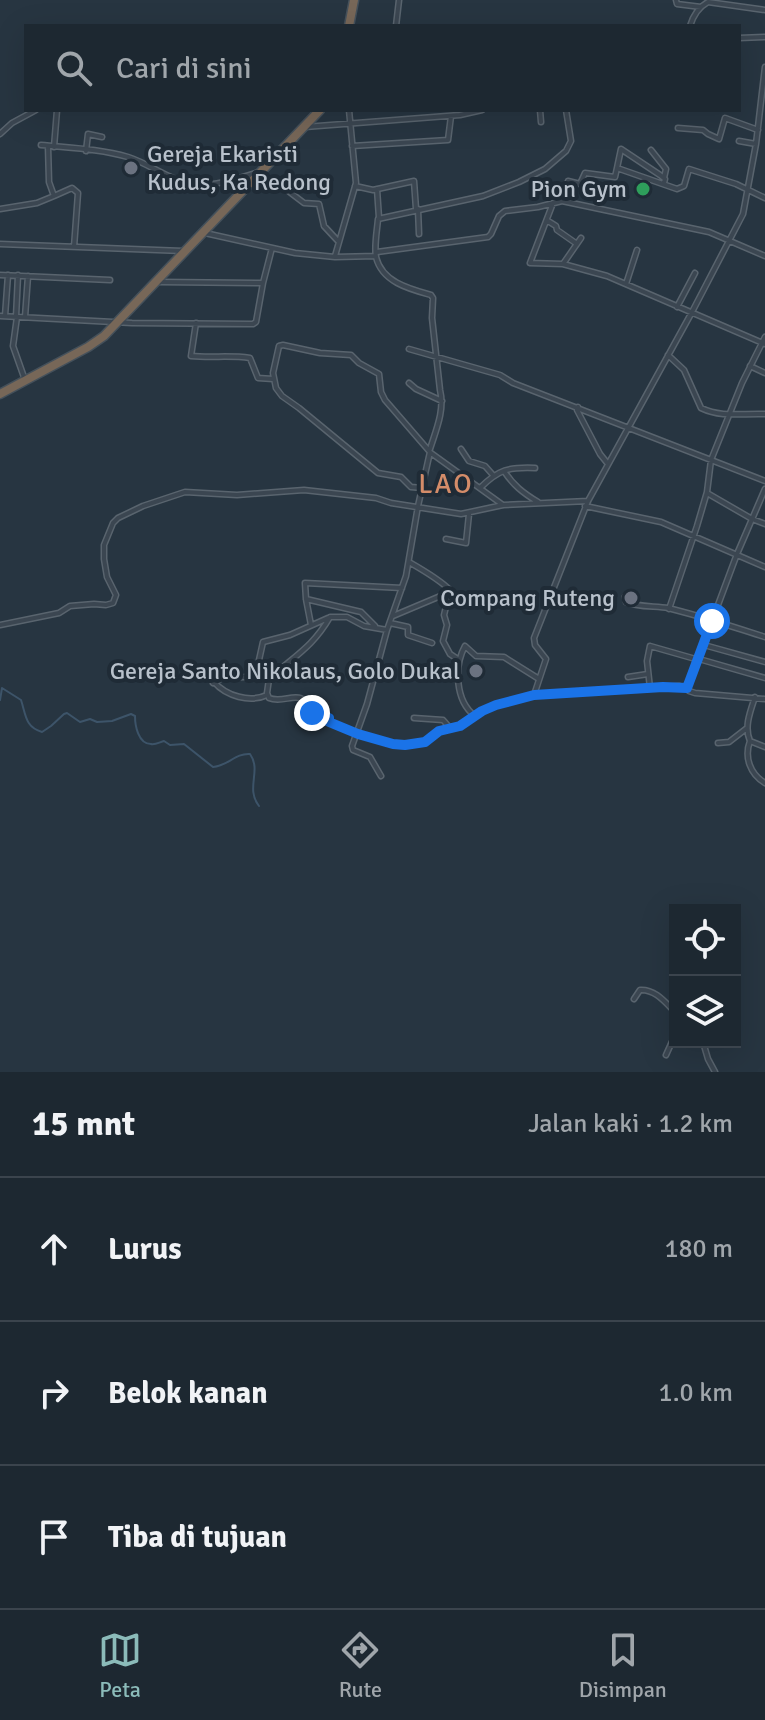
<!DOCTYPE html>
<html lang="id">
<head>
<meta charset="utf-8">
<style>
	:root { --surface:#1d2831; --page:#2a343d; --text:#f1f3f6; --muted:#a0a6ab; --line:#3b444d; --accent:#8bbbb9 }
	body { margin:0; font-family:Signika,sans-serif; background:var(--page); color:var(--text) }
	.controls { position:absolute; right:24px; bottom:24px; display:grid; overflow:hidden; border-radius:0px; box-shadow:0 8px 32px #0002 }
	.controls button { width:72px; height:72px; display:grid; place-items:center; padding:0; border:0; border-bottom:2px solid var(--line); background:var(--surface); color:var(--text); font:40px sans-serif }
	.stop { position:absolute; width:24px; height:24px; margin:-18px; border:6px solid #1a73e8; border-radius:50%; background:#fff }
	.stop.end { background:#1a73e8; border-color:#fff; box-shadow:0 2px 8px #0008 }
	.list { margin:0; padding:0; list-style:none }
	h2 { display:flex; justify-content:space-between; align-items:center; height:104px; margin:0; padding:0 32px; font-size:34px }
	h2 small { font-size:26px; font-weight:400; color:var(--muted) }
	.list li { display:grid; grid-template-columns:52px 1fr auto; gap:24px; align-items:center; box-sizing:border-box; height:144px; padding:0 32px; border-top:2px solid var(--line) }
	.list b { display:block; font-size:30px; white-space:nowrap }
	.list em { font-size:26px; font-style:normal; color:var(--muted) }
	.icon { flex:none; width:44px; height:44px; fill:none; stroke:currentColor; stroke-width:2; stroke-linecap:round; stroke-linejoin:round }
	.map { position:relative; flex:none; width:765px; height:1072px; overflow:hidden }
	.search { position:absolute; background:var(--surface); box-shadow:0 8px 32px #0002; left:24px; right:24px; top:24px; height:88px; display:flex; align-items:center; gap:20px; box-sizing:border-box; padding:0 28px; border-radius:0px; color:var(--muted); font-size:30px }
	.sheet { height:536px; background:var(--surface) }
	nav { display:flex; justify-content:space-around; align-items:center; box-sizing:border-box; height:112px; border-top:2px solid var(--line); background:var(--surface); font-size:22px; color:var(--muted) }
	nav a { display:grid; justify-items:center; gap:4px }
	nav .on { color:var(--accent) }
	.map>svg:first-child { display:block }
</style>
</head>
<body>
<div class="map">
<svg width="765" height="1072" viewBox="0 0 765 1072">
	<rect width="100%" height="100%" fill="#273541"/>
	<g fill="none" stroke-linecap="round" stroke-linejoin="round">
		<path stroke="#3d5469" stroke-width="2" d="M 0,700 L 2,688 L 21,700 C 26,715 25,727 42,732 L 51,726 L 64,714 L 67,713 L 80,722 L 90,719 L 97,722 L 112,721 L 131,714 L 135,716 C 135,725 138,744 151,744 C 155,745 160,742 164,741 L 170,745 L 184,744 L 213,767 C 228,766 235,753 250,754 C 262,771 245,788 259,806"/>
		<g stroke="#59646e" stroke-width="7">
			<path id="minor" d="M 676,0 L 677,4 L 701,7
				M 396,26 L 399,0
				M 690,26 C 693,16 699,7 708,2 L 765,10
				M 739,38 L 765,37
				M 540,110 L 541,122
				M 305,127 L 460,115 L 482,110
				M 678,128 L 703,130 L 708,134 L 719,139 L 725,118 L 758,130
				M 0,134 L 12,123 L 36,110
				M 739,141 L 756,144
				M 41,145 C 70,148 100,149 128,157 C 150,164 169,180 191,184 C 210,188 240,178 259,172
				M 352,146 L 448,140 L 451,116
				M 54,147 L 57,110
				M 651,150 L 666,169 L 664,178
				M 86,151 L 88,134 L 102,137
				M 617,168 L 621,149 L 660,175 L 665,179 L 664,183
				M 259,177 L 279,184 L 304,203 L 319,204 L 324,226 L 338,241
				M 568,181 L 580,184 L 585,173 L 615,177 L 617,168 L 677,189 L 684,186 L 689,169 L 736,184 L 765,198
				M 355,186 L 373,190 L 414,181 L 416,209
				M 377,189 L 379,218
				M 54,196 L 72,188 L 78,193 L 74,247
				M 553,203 L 530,263 L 563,264 L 607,276 L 765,344
				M 0,209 L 37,203 L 54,196 L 49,182 L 48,146
				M 418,209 L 419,234
				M 548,221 L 556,226 L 557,230 L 577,244
				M 205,233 L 295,253 L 335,257 L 376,256
				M 0,244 L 183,251
				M 377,252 L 488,237 L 491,234 L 499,216 L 505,211 L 538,207 L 562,201 L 709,232 L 765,256
				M 335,256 L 356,183 L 349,110
				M 563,264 L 581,238
				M 0,275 L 110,280
				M 159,282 L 263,283 L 272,248
				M 626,284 L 637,250
				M 677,307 L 695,273
				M 0,316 L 132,323 L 253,324 L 256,322 L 263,283
				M 5,316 L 8,275
				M 16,317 L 18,275
				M 17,317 L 13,346 L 25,380
				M 25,317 L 28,276
				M 196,323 L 191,356 C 212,358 230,355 250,358 L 258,378 L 273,379
				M 409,349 L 500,375 L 513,383 L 765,481
				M 668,355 L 684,370 L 701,408 C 722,418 742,413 765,414
				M 750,366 L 765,373
				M 409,383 L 416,389 L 442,401
				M 578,407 L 577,410 L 600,454 L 608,464
				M 430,449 C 436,430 445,410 440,390 L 432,318 L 433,298 L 431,295 C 409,289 382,282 376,257 C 374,246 377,231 378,219 L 483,196 L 519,182 L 545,169 L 566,151 L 571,141 L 566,110
				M 461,449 L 469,461 L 485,466 L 493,475
				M 431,453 L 503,505
				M 504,471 C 513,485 523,493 538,502
				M 480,488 C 499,469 509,467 535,468
				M 707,493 L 752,519 L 765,524
				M 585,506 L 661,522 L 765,567
				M 446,539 L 466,543 L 469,514
				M 409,562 C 423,570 439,579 450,590 L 444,615 L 447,625 L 443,641 L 450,654 L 459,660
				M 625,597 L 626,602 C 636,607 656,606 668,608 C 701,616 733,627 765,637
				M 625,597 L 631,596 L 634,604
				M 306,599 L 361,612 L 375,626
				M 669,609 L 697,526 L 707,492 L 711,460 L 742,383 L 765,337
				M 393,616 L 450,592
				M 390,623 L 408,627 L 408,635 L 432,643
				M 0,625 L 59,613 L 70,606 L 94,604 L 106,605 L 113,603 L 116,595 L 107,577 L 104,559 L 104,545 L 113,523 L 118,518 L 143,506 L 185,492 L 237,495 L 304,490 L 376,498 L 391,503 L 461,514 L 503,505 L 588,501
				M 311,625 L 306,599 L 305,583 L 402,588
				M 704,645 L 765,662
				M 699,659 L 765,678
				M 628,677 L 648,674
				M 214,682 C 226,696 250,703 267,695
				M 213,683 C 227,671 244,683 259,672 L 259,660 L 263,642 L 290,635 L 328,618
				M 650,688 L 647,661 L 650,646 L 699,660
				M 687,688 L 737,554 L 765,489
				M 534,695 L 546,659 L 535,645 L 534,638 L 588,501 L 692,312 L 743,214 L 756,144 L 765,67
				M 755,697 C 750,712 744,727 750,741 L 765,747
				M 311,711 L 304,713 L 301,719 C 308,720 323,724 329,722 L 358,734 L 393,744 L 405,745 L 425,742 L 439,731 L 460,726 L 482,711 L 496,705 L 534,695 L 679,686 L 687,688 L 689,691 L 695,693 L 765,699
				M 475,716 C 455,701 454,666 465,646 L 476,656 L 504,657 L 539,679
				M 414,718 L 443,720 L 450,728
				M 329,722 L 330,718 L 312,712 C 302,685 286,705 269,698 L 267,693 L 269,679 C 294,656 312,648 330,617 L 347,617 L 364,626 L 387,630
				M 750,741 C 744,757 750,774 765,783
				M 718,743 L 729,742 L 747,728
				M 381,776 L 370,757 L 353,750 L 352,746 L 367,704 L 387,630 L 406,576 L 418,506 L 430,452 L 385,400 L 381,392 L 379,374 L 359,363 L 351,355 L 320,353 L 283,345 L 279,346 L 273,373 L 276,388 L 282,396 L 299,408 L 378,473 L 401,477 L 411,487 L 422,488
				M 634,999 L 640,990 C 655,989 665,1002 675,1012
				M 703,1042 L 708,1059 L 715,1072
				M 666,1055 L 675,1035"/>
		</g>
		<g stroke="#45515b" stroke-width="11">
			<path id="highway" d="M 349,26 L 354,0
				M 0,394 L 88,347 L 104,336 L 320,110"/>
		</g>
		<use href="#minor" stroke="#3b4651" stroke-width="4"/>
		<use href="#highway" stroke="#776758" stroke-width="8"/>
	</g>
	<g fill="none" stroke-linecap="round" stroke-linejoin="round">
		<path stroke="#1a73e8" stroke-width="10" d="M 312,713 L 329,718 L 329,722 L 358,734 L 393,744 L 405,745 L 425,742 L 439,731 L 460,726 L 482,711 L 496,705 L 534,695 L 663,687 L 687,688 L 712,621"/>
	</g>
	<g fill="#6b7280" stroke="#1f2b36" stroke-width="3">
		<circle cx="131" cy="168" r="8"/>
		<circle cx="631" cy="598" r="8"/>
		<circle cx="476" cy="671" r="8"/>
	</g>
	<circle fill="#2e9e5b" stroke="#1f2b36" stroke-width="3" cx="643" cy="189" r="8"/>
	<g text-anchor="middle" stroke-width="8" stroke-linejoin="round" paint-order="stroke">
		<g font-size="24" fill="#b8c1cb" stroke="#1f2b36" text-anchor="end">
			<text x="147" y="162" text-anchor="start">Gereja Ekaristi<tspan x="147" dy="28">Kudus, Ka Redong</tspan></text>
			<text x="627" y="197">Pion Gym</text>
			<text x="615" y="606">Compang Ruteng</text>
			<text x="460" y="679">Gereja Santo Nikolaus, Golo Dukal</text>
		</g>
		<g font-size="28" letter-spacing="2" fill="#d48c69" stroke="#1f2b36">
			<text x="446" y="493">LAO</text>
		</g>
	</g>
</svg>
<div class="controls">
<button><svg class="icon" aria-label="locate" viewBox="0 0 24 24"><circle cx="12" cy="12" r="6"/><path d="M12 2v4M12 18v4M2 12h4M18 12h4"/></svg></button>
<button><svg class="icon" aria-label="layers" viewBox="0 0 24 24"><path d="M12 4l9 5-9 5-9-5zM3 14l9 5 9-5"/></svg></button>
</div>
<div class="stop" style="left:712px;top:621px"></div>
<div class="stop end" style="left:312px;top:713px"></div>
<div class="search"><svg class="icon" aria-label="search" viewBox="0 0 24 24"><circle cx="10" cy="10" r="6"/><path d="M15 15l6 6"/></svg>Cari di sini</div>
</div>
<section class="sheet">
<h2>15 mnt<small>Jalan kaki · 1.2 km</small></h2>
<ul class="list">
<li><svg class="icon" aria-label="ahead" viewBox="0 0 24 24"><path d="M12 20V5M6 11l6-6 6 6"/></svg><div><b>Lurus</b></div><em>180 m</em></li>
<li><svg class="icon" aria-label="right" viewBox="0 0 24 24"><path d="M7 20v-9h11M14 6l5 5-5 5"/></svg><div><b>Belok kanan</b></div><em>1.0 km</em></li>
<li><svg class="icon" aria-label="arrive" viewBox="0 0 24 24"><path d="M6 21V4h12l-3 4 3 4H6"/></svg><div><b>Tiba di tujuan</b></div></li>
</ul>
</section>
<nav>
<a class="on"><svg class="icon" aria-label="map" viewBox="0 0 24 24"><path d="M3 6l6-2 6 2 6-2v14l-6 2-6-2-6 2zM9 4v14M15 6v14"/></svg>Peta</a>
<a><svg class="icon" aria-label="directions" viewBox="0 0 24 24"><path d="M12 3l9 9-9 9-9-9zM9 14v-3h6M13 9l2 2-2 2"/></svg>Rute</a>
<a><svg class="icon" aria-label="saved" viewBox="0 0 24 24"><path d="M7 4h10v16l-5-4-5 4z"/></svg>Disimpan</a>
</nav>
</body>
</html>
